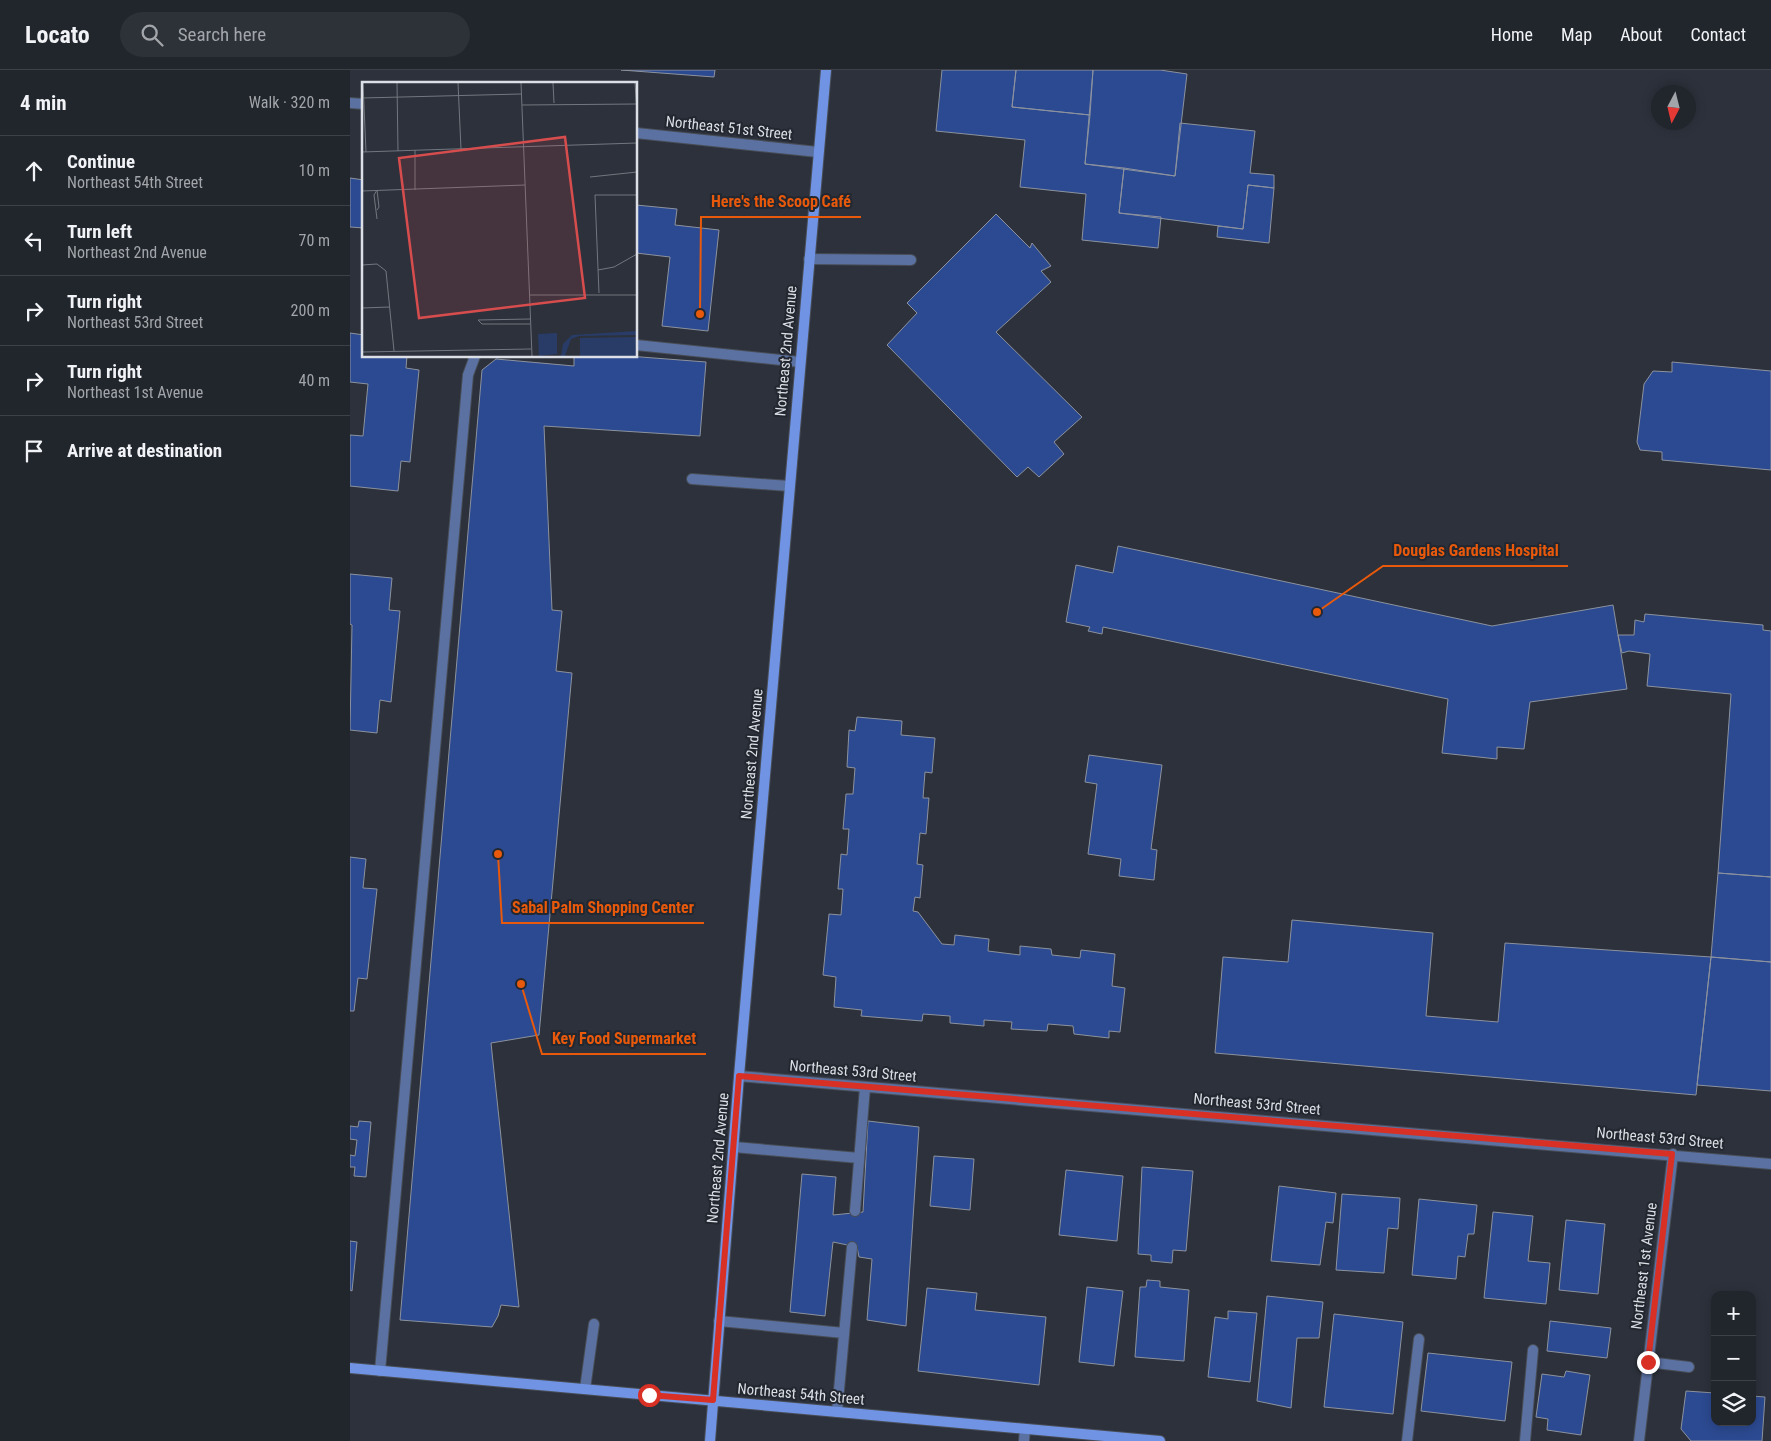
<!DOCTYPE html>
<html lang="en">
<head>
<meta charset="utf-8">
<style>
	:root { --surface:#21252c; --page:#2d3138; --text:#f1f3f6; --muted:#a2a5a9; --line:#3e4248 }
	body { margin:0; font-family:"Roboto Condensed",sans-serif; background:var(--page); color:var(--text) }
	.controls { position:absolute; right:15px; bottom:15px; display:grid; overflow:hidden; border-radius:10px; box-shadow:0 2px 12px #0003 }
	.controls button { width:45px; height:45px; display:grid; place-items:center; padding:0; border:0; border-bottom:1px solid var(--line); background:var(--surface); color:var(--text); font:25px sans-serif }
	.compass { position:absolute; left:1301px; top:15px; width:45px; height:45px; border-radius:50%; background:var(--surface); box-shadow:0 2px 12px #0003; rotate:187deg }
	.stop { position:absolute; width:15px; height:15px; margin:-11px; border:4px solid #d93025; border-radius:50%; background:#fff }
	.stop.end { background:#d93025; border-color:#fff; box-shadow:0 1px 5px #0008 }
	.list { margin:0; padding:0; list-style:none }
	h2 { display:flex; justify-content:space-between; align-items:center; height:65px; margin:0; padding:0 20px; font-size:21px }
	h2 small { font-size:16px; font-weight:400; color:var(--muted) }
	.list li { display:grid; grid-template-columns:32px 1fr auto; gap:15px; align-items:center; box-sizing:border-box; height:70px; padding:0 20px; border-top:1px solid var(--line) }
	.list b { display:block; font-size:19px; white-space:nowrap }
	.list p { margin:0; font-size:16px; white-space:nowrap; color:var(--muted) }
	.list em { font-size:16px; font-style:normal; color:var(--muted) }
	.icon { flex:none; width:28px; height:28px; fill:none; stroke:currentColor; stroke-width:2; stroke-linecap:round; stroke-linejoin:round }
	.map { position:relative; flex:none; width:1421px; height:1371px; overflow:hidden }
	header { display:flex; align-items:center; gap:30px; box-sizing:border-box; height:70px; padding:0 25px; background:var(--surface); border-bottom:1px solid var(--line) }
	header strong { font-size:24px }
	nav { display:flex; gap:28px; margin-inline-start:auto; font-size:18px }
	.search { width:350px; height:45px; background:var(--page); display:flex; align-items:center; gap:12px; box-sizing:border-box; padding:0 18px; border-radius:28px; color:var(--muted); font-size:19px }
	main { display:flex }
	aside { flex:1; background:var(--surface) }
	.map>svg:first-child { display:block }
</style>
</head>
<body>
<header>
<strong>Locato</strong>
<div class="search"><svg class="icon" aria-label="search" viewBox="0 0 24 24"><circle cx="10" cy="10" r="6"/><path d="M15 15l6 6"/></svg>Search here</div>
<nav><a>Home</a><a>Map</a><a>About</a><a>Contact</a></nav>
</header>
<main>
<aside>
<h2>4 min<small>Walk · 320 m</small></h2>
<ul class="list">
<li><svg class="icon" aria-label="ahead" viewBox="0 0 24 24"><path d="M12 20V5M6 11l6-6 6 6"/></svg><div><b>Continue</b><p>Northeast 54th Street</p></div><em>10 m</em></li>
<li><svg class="icon" aria-label="left" viewBox="0 0 24 24"><path d="M17 20v-9H6M10 6l-5 5 5 5"/></svg><div><b>Turn left</b><p>Northeast 2nd Avenue</p></div><em>70 m</em></li>
<li><svg class="icon" aria-label="right" viewBox="0 0 24 24"><path d="M7 20v-9h11M14 6l5 5-5 5"/></svg><div><b>Turn right</b><p>Northeast 53rd Street</p></div><em>200 m</em></li>
<li><svg class="icon" aria-label="right" viewBox="0 0 24 24"><path d="M7 20v-9h11M14 6l5 5-5 5"/></svg><div><b>Turn right</b><p>Northeast 1st Avenue</p></div><em>40 m</em></li>
<li><svg class="icon" aria-label="arrive" viewBox="0 0 24 24"><path d="M6 21V4h12l-3 4 3 4H6"/></svg><div><b>Arrive at destination</b></div></li>
</ul>
</aside>
<div class="map">
<svg width="1421" height="1371" viewBox="0 0 1421 1371">
	<rect width="100%" height="100%" fill="#2c313b"/>
	<path fill="#2c4a91" stroke="#8c929e" d="M 271,0 L 365,0 L 364,7 Z
		M 592,0 L 666,0 L 662,37 L 740,45 L 735,94 L 774,98 L 769,143 L 811,147 L 808,178 L 732,170 L 736,124 L 670,117 L 675,70 L 586,61 Z
		M 666,0 L 743,0 L 740,45 L 662,37 Z
		M 743,0 L 810,0 L 837,4 L 825,106 L 735,94 Z
		M 830,53 L 905,61 L 900,103 L 924,105 L 924,118 L 898,115 L 893,159 L 769,143 L 774,98 L 825,106 Z
		M 0,108 L 14,110 L 14,158 L 0,157 Z
		M 898,115 L 924,118 L 919,173 L 867,167 L 868,156 L 893,159 Z
		M 286,135 L 327,139 L 325,155 L 369,160 L 358,261 L 312,256 L 320,187 L 286,183 Z
		M 646,144 L 680,178 L 682,173 L 701,196 L 691,201 L 701,212 L 646,262 L 732,347 L 704,372 L 714,384 L 689,407 L 678,397 L 667,407 L 537,275 L 567,243 L 557,233 Z
		M 0,263 L 14,265 L 14,286 L 57,286 L 56,298 L 69,300 L 60,392 L 51,391 L 48,421 L 0,416 L 0,365 L 13,366 L 18,314 L 0,312 Z
		M 224,286 L 278,286 L 356,292 L 350,366 L 194,356 L 202,540 L 212,541 L 206,601 L 222,603 L 189,965 L 141,973 L 169,1237 L 151,1235 L 148,1246 L 142,1257 L 50,1250 L 132,300 L 146,289 L 224,296 Z
		M 1322,292 L 1421,301 L 1421,400 L 1312,390 L 1312,382 L 1290,380 L 1287,372 L 1294,314 L 1303,301 L 1322,302 Z
		M 768,476 L 1142,556 L 1263,535 L 1277,619 L 1180,632 L 1174,679 L 1147,677 L 1147,689 L 1092,683 L 1098,629 L 753,557 L 752,564 L 738,561 L 740,557 L 716,552 L 726,495 L 763,503 Z
		M 0,504 L 42,508 L 39,540 L 50,541 L 41,632 L 30,630 L 27,663 L 0,660 L 2,555 L 0,554 Z
		M 1295,544 L 1413,555 L 1413,560 L 1421,561 L 1421,807 L 1368,803 L 1381,624 L 1297,616 L 1300,584 L 1279,581 L 1272,583 L 1268,565 L 1284,565 L 1285,550 L 1294,552 Z
		M 507,647 L 552,651 L 551,665 L 585,668 L 582,703 L 575,702 L 573,728 L 579,728 L 576,764 L 570,763 L 567,794 L 573,795 L 570,828 L 565,827 L 563,841 L 568,842 L 592,874 L 604,875 L 605,865 L 639,869 L 638,881 L 670,885 L 670,876 L 701,879 L 702,885 L 730,888 L 731,880 L 765,884 L 762,916 L 775,918 L 770,962 L 759,961 L 759,968 L 724,964 L 723,956 L 698,954 L 697,961 L 661,959 L 662,952 L 634,950 L 634,956 L 600,953 L 600,946 L 573,944 L 572,951 L 511,946 L 512,940 L 484,937 L 486,907 L 473,905 L 479,844 L 491,845 L 493,819 L 488,819 L 491,784 L 497,785 L 499,759 L 493,759 L 496,724 L 503,724 L 505,698 L 497,697 L 499,660 L 505,661 Z
		M 739,685 L 812,695 L 801,779 L 807,780 L 804,810 L 769,806 L 771,789 L 738,784 L 747,714 L 735,712 Z
		M 0,787 L 16,789 L 13,818 L 27,819 L 17,909 L 8,908 L 4,941 L 0,941 Z
		M 1368,803 L 1421,807 L 1421,892 L 1361,887 Z
		M 942,850 L 1083,863 L 1076,946 L 1148,952 L 1155,873 L 1361,887 L 1346,1025 L 865,983 L 873,887 L 938,892 Z
		M 1361,887 L 1421,892 L 1421,1021 L 1347,1015 Z
		M 9,1051 L 21,1052 L 16,1107 L 4,1106 L 5,1097 L 0,1097 L 0,1085 L 5,1086 L 7,1070 L 0,1069 L 0,1056 L 8,1057 Z
		M 518,1051 L 569,1057 L 556,1256 L 517,1250 L 522,1189 L 509,1187 L 507,1177 L 483,1172 L 475,1246 L 440,1242 L 452,1104 L 486,1107 L 483,1145 L 513,1142 Z
		M 584,1086 L 624,1089 L 620,1140 L 580,1136 Z
		M 792,1097 L 843,1101 L 836,1181 L 823,1180 L 822,1193 L 801,1191 L 801,1185 L 788,1184 Z
		M 716,1100 L 773,1106 L 767,1171 L 709,1165 Z
		M 929,1116 L 986,1123 L 983,1153 L 976,1152 L 970,1195 L 921,1191 Z
		M 992,1124 L 1050,1128 L 1048,1159 L 1038,1158 L 1034,1203 L 986,1200 Z
		M 1069,1129 L 1127,1135 L 1124,1164 L 1118,1164 L 1115,1187 L 1108,1186 L 1106,1209 L 1062,1205 Z
		M 1143,1142 L 1183,1146 L 1178,1191 L 1200,1193 L 1196,1234 L 1134,1228 Z
		M 1216,1150 L 1255,1154 L 1248,1224 L 1209,1220 Z
		M 0,1171 L 7,1172 L 2,1221 L 0,1220 Z
		M 797,1210 L 810,1211 L 810,1217 L 839,1220 L 834,1291 L 785,1287 L 790,1217 L 796,1217 Z
		M 737,1217 L 773,1221 L 764,1296 L 729,1292 Z
		M 577,1218 L 627,1223 L 625,1240 L 696,1247 L 689,1315 L 568,1301 Z
		M 917,1226 L 973,1232 L 969,1268 L 947,1268 L 941,1338 L 907,1331 Z
		M 878,1241 L 907,1243 L 900,1312 L 858,1307 L 865,1247 L 878,1249 Z
		M 984,1244 L 1053,1252 L 1043,1344 L 974,1337 Z
		M 1200,1251 L 1261,1258 L 1257,1288 L 1197,1281 Z
		M 1078,1283 L 1162,1292 L 1155,1351 L 1071,1341 Z
		M 1216,1301 L 1240,1305 L 1231,1365 L 1197,1360 L 1198,1349 L 1186,1347 L 1192,1304 L 1214,1307 Z
		M 1336,1321 L 1365,1323 L 1365,1352 L 1402,1352 L 1402,1326 L 1415,1327 L 1412,1371 L 1341,1371 L 1331,1359 Z"/>
	<g fill="none" stroke-linecap="round" stroke-linejoin="round">
		<g stroke="#484d56" stroke-width="12">
			<path id="lane" d="M 459,189 L 561,190
				M 286,275 L 450,292
				M 342,409 L 439,416
				M 384,1077 L 509,1088
				M 505,1141 L 515,1017
				M 369,1251 L 494,1263
				M 1298,1292 L 1339,1297
				M 30,1301 L 118,305 L 125,286
				M 235,1319 L 244,1254
				M 487,1342 L 502,1177
				M 674,1371 L 675,1359
				M 1057,1371 L 1069,1269
				M 1175,1371 L 1183,1280"/>
		</g>
		<g stroke="#484d56" stroke-width="12">
			<path id="street" d="M 0,33 L 14,34
				M 286,63 L 468,82
				M 389,1006 L 1421,1094
				M 1289,1371 L 1323,1084"/>
		</g>
		<g stroke="#484d56" stroke-width="12">
			<path id="secondary" d="M 0,1298 L 810,1371
				M 360,1371 L 389,1006 L 476,0"/>
		</g>
		<use href="#lane" stroke="#5a71a2" stroke-width="10"/>
		<use href="#street" stroke="#5a71a2" stroke-width="10"/>
		<use href="#secondary" stroke="#7093e3" stroke-width="10"/>
	</g>
	<g fill="none" stroke-linecap="round" stroke-linejoin="round">
		<path stroke="#d93025" stroke-width="6" d="M 299,1325 L 363,1330 L 389,1006 L 1322,1084 L 1298,1292"/>
	</g>
	<g text-anchor="middle" stroke-width="4" stroke-linejoin="round" paint-order="stroke">
		<g font-size="15" fill="#dcdfe5" stroke="#222730">
			<text transform="translate(379 58) rotate(6)" y="5">Northeast 51st Street</text>
			<text transform="translate(436 281) rotate(-85)" y="5">Northeast 2nd Avenue</text>
			<text transform="translate(402 684) rotate(-85)" y="5">Northeast 2nd Avenue</text>
			<text transform="translate(503 1001) rotate(5)" y="5">Northeast 53rd Street</text>
			<text transform="translate(907 1034) rotate(5)" y="5">Northeast 53rd Street</text>
			<text transform="translate(1310 1068) rotate(5)" y="5">Northeast 53rd Street</text>
			<text transform="translate(368 1088) rotate(-85)" y="5">Northeast 2nd Avenue</text>
			<text transform="translate(1294 1196) rotate(-83)" y="5">Northeast 1st Avenue</text>
			<text transform="translate(451 1324) rotate(5)" y="5">Northeast 54th Street</text>
		</g>
	</g>
	<g transform="translate(12 12)">
		<rect width="275" height="275" fill="#2c313b"/>
		<path d="M 275,249 L 275,253 L 217,254 L 209,257 L 203,274 L 199,274 L 201,262 L 210,253 ZM 195,251 L 195,272 L 177,274 L 176,252 ZM 275,255 L 275,274 L 218,274 L 218,256 Z" fill="#283c67"/>
		<path fill="none" stroke="#72777f" stroke-width="1" d="M 1,1 L 4,70M 35,1 L 36,69M 96,1 L 99,67M 159,1 L 170,274M 191,1 L 192,21M 273,1 L 275,31M 0,16 L 159,12M 160,23 L 275,22M 53,68 L 53,108M 0,70 L 275,61M 228,95 L 275,90M 15,108 L 12,113 L 15,137M 15,108 L 17,125 L 15,128M 0,109 L 163,103M 0,183 L 15,182 L 24,189 L 32,269M 236,188 L 252,185 L 275,172M 237,211 L 233,113 L 275,113M 167,213 L 275,213M 0,226 L 28,225M 116,238 L 120,242 L 168,242M 116,238 L 168,237M 0,270 L 169,267"/>
		<path fill="#d74d4e" fill-opacity="0.15" stroke="#d74d4e" stroke-width="2.5" d="M 203,55 L 223,216 L 57,236 L 37,76 Z"/>
		<rect width="275" height="275" fill="none" stroke="#dcdfe5" stroke-width="2.5"/>
	</g>
	<path fill="none" stroke="#e8590c" stroke-width="2" d="M350 244L351 147H511M967 542L1033 496H1218M148 784L152 853H354M171 914L192 984H356"/>
	<g fill="#e8590c" stroke="#222730" stroke-width="2">
		<circle cx="350" cy="244" r="5"/>
		<circle cx="967" cy="542" r="5"/>
		<circle cx="148" cy="784" r="5"/>
		<circle cx="171" cy="914" r="5"/>
	</g>
	<g font-size="16" text-anchor="middle" font-weight="bold" fill="#e8590c" stroke="#222730" stroke-width="4" stroke-linejoin="round" paint-order="stroke">
		<text x="431" y="137">Here's the Scoop Café</text>
		<text x="1126" y="486">Douglas Gardens Hospital</text>
		<text x="253" y="843">Sabal Palm Shopping Center</text>
		<text x="274" y="974">Key Food Supermarket</text>
	</g>
</svg>
<div class="controls">
<button>+</button>
<button>−</button>
<button><svg class="icon" aria-label="layers" viewBox="0 0 24 24"><path d="M12 4l9 5-9 5-9-5zM3 14l9 5 9-5"/></svg></button>
</div>
<svg class="compass" viewBox="-18 -18 36 36"><path d="M0-13l5 13h-10z" fill="#e53935"/><path d="M0 13l5-13h-10z" fill="#a2a5a9"/></svg>
<div class="stop" style="left:299px;top:1325px"></div>
<div class="stop end" style="left:1298px;top:1292px"></div>
</div>
</main>
</body>
</html>
